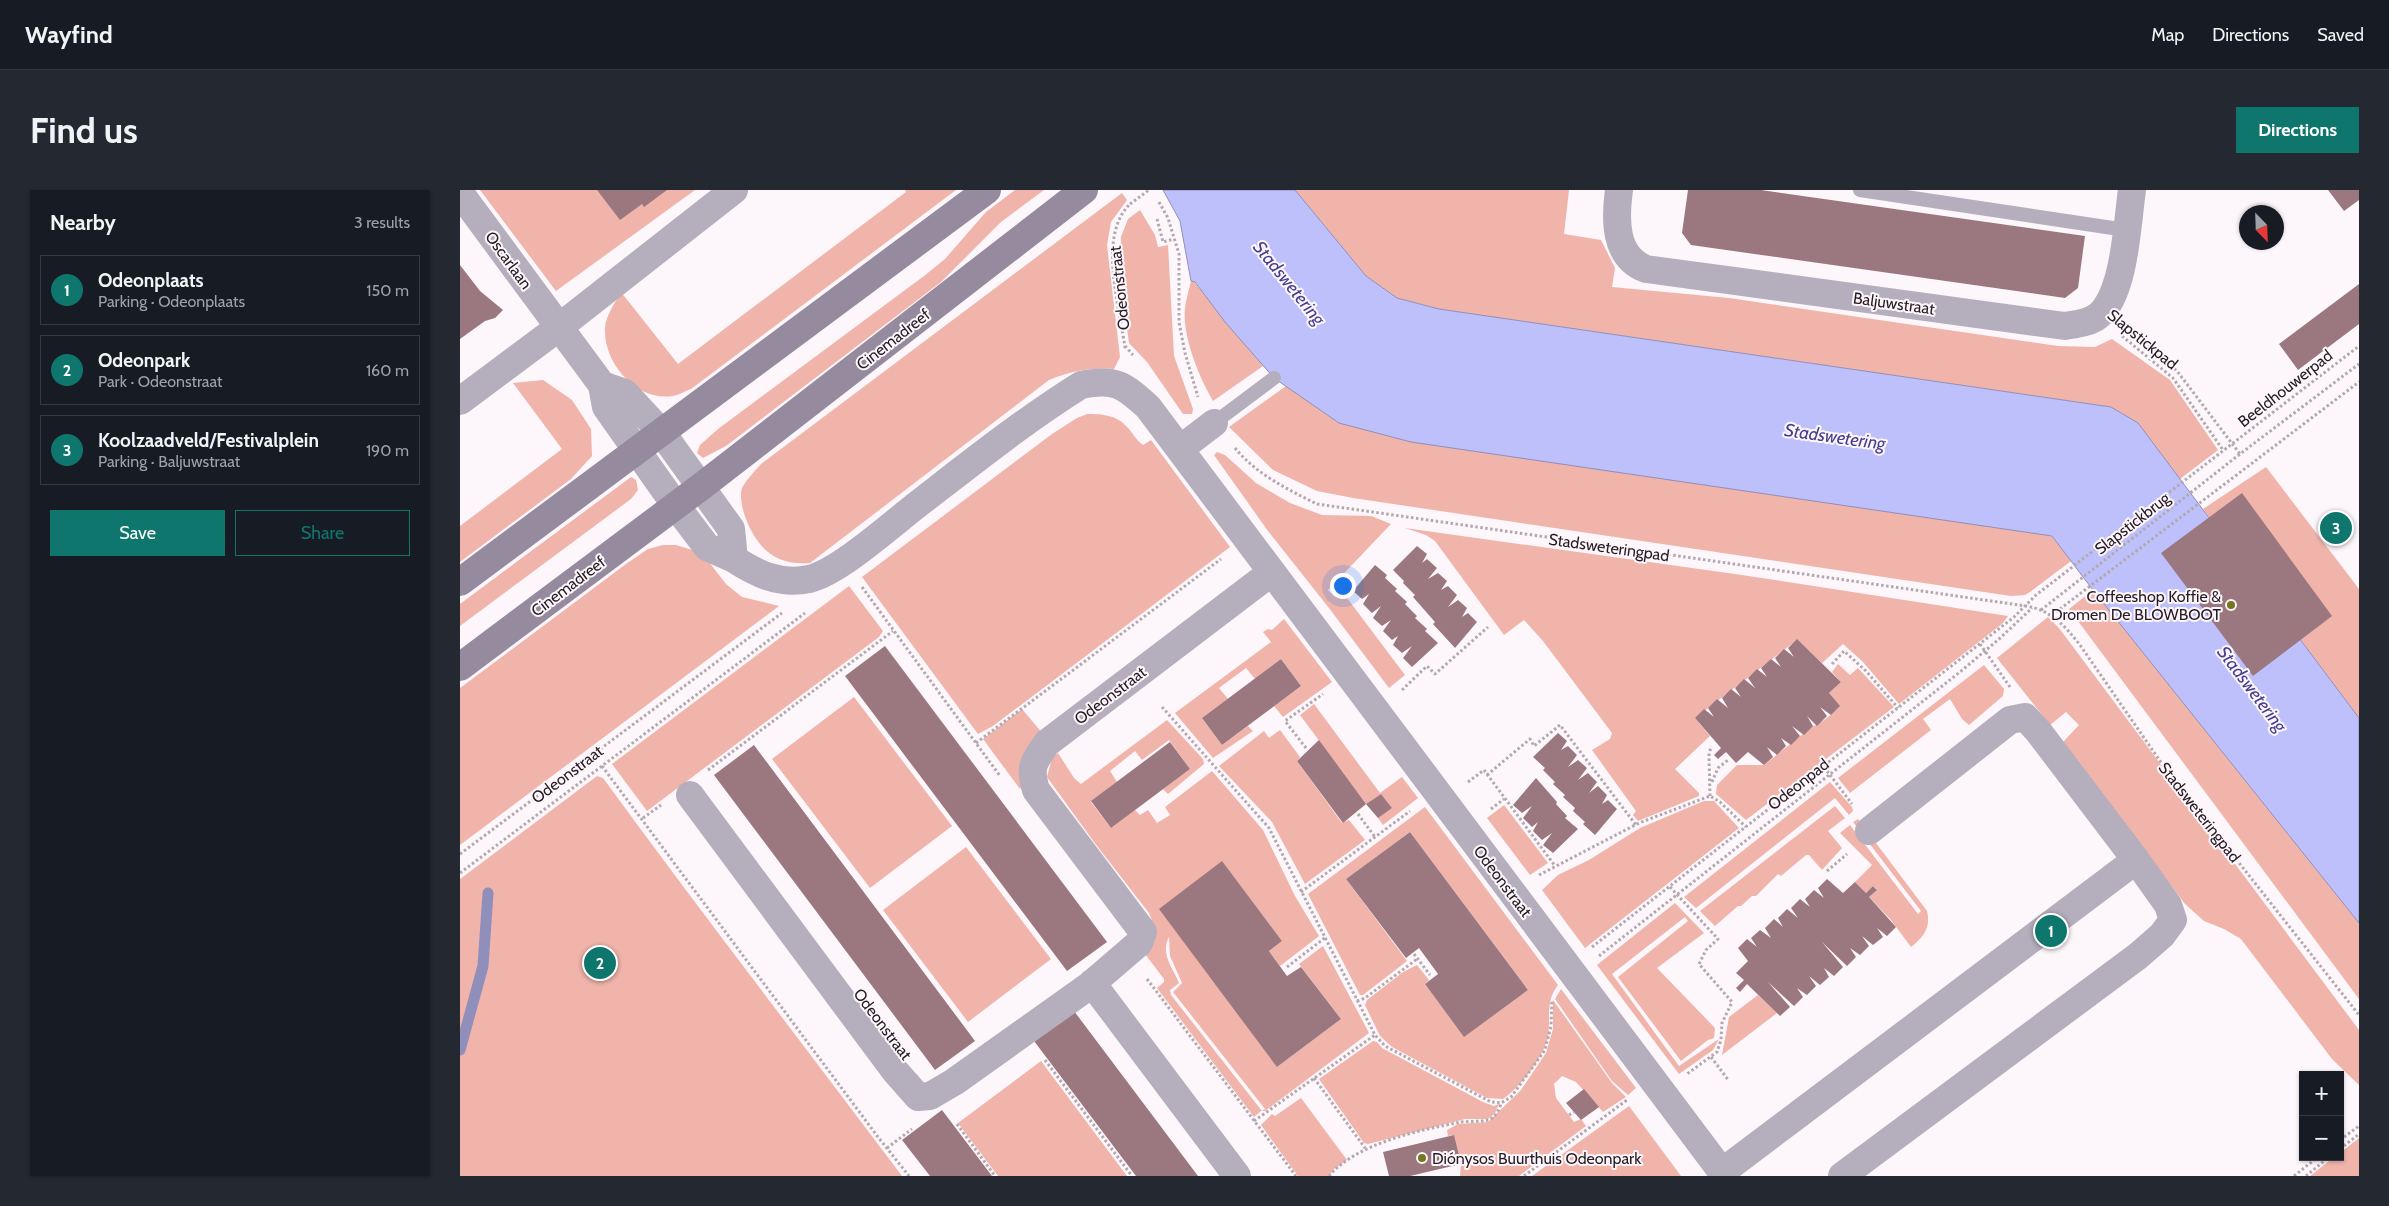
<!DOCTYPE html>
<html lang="en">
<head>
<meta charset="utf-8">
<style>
	:root { --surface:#171b24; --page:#242831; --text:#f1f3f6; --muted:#9ea1a6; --line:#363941; --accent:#0f766e }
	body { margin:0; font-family:Cabin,sans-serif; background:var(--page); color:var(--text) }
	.controls { position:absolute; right:15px; bottom:15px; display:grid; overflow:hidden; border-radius:0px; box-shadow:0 1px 4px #0004 }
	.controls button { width:45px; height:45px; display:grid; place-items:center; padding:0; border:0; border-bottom:1px solid var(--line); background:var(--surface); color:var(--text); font:25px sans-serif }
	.compass { position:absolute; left:1779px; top:15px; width:45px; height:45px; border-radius:50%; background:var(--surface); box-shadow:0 1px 4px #0004; rotate:157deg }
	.you { position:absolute; left:882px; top:395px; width:18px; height:18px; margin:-12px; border:4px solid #fff; border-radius:50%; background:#1a73e8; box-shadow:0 0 0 8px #1a73e833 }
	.badge { display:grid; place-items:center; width:32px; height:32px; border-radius:50%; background:var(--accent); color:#fff; font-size:16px; font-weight:700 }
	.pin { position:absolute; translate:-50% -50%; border:2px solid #fff; box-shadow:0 1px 5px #0006 }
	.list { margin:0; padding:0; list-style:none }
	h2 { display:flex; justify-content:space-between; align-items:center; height:65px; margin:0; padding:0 20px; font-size:21px }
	h2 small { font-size:16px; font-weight:400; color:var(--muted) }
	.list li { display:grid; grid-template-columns:32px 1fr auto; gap:15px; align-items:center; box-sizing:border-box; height:70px; margin:0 10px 10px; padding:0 10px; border:1px solid var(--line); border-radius:0px }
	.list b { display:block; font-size:19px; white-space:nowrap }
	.list p { margin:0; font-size:16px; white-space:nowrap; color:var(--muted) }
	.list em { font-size:16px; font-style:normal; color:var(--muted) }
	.actions { display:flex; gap:10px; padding:15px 20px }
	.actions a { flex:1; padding:11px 0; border:1px solid var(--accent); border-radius:0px; text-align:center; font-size:18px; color:var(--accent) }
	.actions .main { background:var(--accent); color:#fff }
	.map { position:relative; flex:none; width:1899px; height:986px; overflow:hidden; border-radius:0px }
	header { display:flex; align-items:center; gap:30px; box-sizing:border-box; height:70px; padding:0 25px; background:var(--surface); border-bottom:1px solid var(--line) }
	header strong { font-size:24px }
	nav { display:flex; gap:28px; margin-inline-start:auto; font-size:18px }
	.intro { display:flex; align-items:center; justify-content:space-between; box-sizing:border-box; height:120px; padding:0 30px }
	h1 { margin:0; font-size:35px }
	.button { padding:12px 22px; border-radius:0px; background:var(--accent); color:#fff; font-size:18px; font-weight:700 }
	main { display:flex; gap:30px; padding:0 30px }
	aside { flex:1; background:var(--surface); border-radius:0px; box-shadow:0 1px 4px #0004 }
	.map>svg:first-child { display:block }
</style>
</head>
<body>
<header>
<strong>Wayfind</strong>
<nav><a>Map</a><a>Directions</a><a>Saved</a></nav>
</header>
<div class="intro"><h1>Find us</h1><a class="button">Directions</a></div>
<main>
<aside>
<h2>Nearby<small>3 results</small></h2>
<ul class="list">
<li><span class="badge">1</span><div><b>Odeonplaats</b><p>Parking · Odeonplaats</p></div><em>150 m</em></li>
<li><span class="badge">2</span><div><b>Odeonpark</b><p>Park · Odeonstraat</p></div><em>160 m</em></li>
<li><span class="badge">3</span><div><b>Koolzaadveld/Festivalplein</b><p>Parking · Baljuwstraat</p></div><em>190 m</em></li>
</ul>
<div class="actions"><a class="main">Save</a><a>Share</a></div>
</aside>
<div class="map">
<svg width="1899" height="986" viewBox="0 0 1899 986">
	<rect width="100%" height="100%" fill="#fdf6fb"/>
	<path fill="#f0b4aa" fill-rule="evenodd" d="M 20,0 L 235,0 L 96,101 Z
		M 445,0 L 496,0 L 231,199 C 225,201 219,205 213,206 C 176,212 143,172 145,138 C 146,125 155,113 161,102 L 218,174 L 446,2 Z
		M 555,0 L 584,0 L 541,32 L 481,92 L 266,256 L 243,268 L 237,263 L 240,255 L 258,239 L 464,86 L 485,69 L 526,22 Z
		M 835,0 L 1109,0 L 1104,44 L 1141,50 L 1155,78 L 1152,97 L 1269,108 L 1598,156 L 1635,157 L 1652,149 L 1710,190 L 1758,260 L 1720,289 L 1678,233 L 1651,217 L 979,119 L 937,108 L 906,86 Z
		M 662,3 L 667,10 L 651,32 L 647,55 L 660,167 L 654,179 C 628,178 614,180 589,190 L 350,373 C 316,376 298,359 286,329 C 283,321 279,307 282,298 C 286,290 295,281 301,274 Z
		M 680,20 L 695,45 L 698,57 L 708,55 L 714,166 L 733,219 L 732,224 L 723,224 L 687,172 L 669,153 L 662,104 L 661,47 L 668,29 Z
		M 731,91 L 734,92 L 803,176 L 753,211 C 739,187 722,146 725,118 C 726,109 729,100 731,91 Z
		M 83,190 L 112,210 L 131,239 L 132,266 L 111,289 L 0,372 L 0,336 L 102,259 L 53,193 Z
		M 826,196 L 879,233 L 1592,346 L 1611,371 L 1570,402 L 1565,405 L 1551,406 L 893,308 L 857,301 L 813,280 L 769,237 Z
		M 627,224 C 642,224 657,225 667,237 C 673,243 676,250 683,255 L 691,250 L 770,357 L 533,536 L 518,544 L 402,387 L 592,244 L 617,228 Z
		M 757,262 L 765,265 L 796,293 L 830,313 L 862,325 L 911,326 L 931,334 L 868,400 L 874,406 L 881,400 L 945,485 L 929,498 L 869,418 L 808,341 L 754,265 Z
		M 1806,277 L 1899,399 L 1899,528 L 1743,319 Z
		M 171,287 L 176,290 L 178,300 L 171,309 L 0,436 L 0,414 Z
		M 945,338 L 1282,385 L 1548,426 L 1543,433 L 1439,514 L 1403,472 L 1383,454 L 1362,473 L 1337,450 L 1235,528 L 1250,546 L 1215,579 L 1239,603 L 1239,606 L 1178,631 L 1173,625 L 1176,621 L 1132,560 L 1150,549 L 1152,543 L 1083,451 L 1064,430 L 1044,445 L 975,351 L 966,345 Z
		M 203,355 L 216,355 L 242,363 L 266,394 L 282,407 L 319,416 L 0,655 L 0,498 L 166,374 L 188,359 Z
		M 389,396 L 423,441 L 419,447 L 187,621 L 152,574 Z
		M 1633,400 L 1899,733 L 1899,809 L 1609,419 Z
		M 1588,427 L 1599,438 L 1899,840 L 1899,895 L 1872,869 L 1781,749 L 1764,739 L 1744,731 L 1725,714 L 1603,552 L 1619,535 L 1606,522 L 1590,535 L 1537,468 Z
		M 824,429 L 872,492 L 823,527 L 814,516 L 841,496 L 821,469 L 795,489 L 786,478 L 759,498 L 768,509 L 742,528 L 762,555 L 788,536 L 793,541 L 753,568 L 715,523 L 811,452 L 803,442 L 808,439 L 812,440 Z
		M 1378,474 L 1390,485 L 1398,478 L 1434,517 L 1286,630 L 1256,604 L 1257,595 L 1277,575 L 1304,575 L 1353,536 C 1360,535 1374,522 1379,517 L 1369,503 L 1381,492 L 1372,482 Z
		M 1524,475 L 1544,499 L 1543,506 L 1509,535 L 1502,529 L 1490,509 L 1463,529 L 1471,540 L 1390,603 L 1378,588 Z
		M 394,507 L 492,636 L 410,698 L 312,569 Z
		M 854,514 L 920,603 L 942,587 L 958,608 L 923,635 L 918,628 L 931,617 L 921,604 L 906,614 L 840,525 Z
		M 562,519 L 583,544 C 569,560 552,573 562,595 L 560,599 L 523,549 Z
		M 707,530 L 743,569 L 744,574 L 708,604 L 703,599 L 730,579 L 709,550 L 682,570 L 675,561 L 650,581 L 657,592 L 631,612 L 651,638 L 675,620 L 680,625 L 688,620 L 697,633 L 710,625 L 705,617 L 752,581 L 803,640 L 835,706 L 859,746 L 820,776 L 809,761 L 822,751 L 762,672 L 817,877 L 881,829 L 839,774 L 863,756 L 909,843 L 805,921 L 801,921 L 794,927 L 697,798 L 704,792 L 704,789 L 685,764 C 698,750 696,740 689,723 L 634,652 L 587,587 L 592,568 L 598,563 L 614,588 L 621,594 ZM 709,747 L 710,766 L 722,793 L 713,802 L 805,919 L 802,921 L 711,805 L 710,800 L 719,793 C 713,778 700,764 709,747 Z
		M 820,540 L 840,567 L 837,571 L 882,633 L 889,630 L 905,650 L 845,694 L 812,632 L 759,576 L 804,541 L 809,548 Z
		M 137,586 L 143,588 C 241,722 342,853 442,986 L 0,986 L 0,689 Z
		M 1370,592 L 1392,617 L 1393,621 L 1389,625 L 1375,608 L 1236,718 L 1224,707 Z
		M 1244,611 L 1254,611 L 1279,638 L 1125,758 L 1082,700 L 1098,685 L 1129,670 L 1180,638 Z
		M 1044,615 L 1088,673 L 1070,685 L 1027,628 Z
		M 1375,616 L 1385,628 L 1368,641 L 1382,658 L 1362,680 L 1349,665 L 1346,665 L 1321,686 L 1318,684 L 1296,706 L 1292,706 L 1281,716 L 1278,716 L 1255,736 L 1240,721 Z
		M 965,617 L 1098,795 C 1085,811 1091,828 1088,847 C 1083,868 1060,897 1043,909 L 1027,908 L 932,857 L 920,846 L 905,815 L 907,810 L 943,782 L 957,775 L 969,790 L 965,794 L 1004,846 L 1068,800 L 950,642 L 886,689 L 947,771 L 903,805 L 900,805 L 848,704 Z
		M 1398,629 L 1467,721 C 1471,737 1464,747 1451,757 L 1431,730 L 1409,707 L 1417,699 L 1413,696 L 1406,703 L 1395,692 L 1412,675 L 1380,643 L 1390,635 L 1458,724 L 1461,721 L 1393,632 Z
		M 506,657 L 591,769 L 508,832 L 423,720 Z
		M 1215,713 L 1244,743 L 1197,778 L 1255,838 L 1254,848 L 1248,850 L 1221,871 L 1158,787 L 1228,731 L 1225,727 L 1152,784 L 1219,876 L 1259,849 L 1253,860 L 1219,884 L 1137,775 Z
		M 1101,799 L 1176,898 L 1168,905 L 1152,891 L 1095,809 Z
		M 1298,805 L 1317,823 L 1262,865 L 1269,827 Z
		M 1093,810 L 1152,893 L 1166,907 L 1143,922 L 1116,892 L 1102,886 L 1094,894 L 1096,908 L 1114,932 L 1121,929 L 1126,936 L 1059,986 L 1000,986 L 1001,974 L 993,945 L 988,946 L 987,940 L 998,934 L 1028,932 L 1061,900 L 1086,863 L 1093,839 Z
		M 913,851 L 917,852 L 922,858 L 1023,912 L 1034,916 L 1039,914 L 1035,923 L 1028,929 L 1005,929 L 908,954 L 904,953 L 859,889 Z
		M 581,871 L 667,986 L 538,986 L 498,933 Z
		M 841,908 L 887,970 L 874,979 L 869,986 L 838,986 L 801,935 L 812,924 L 815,926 Z
		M 1169,916 L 1221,986 L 1072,986 Z
		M 1899,948 L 1899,986 L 1850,986 L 1874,967 L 1880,967 L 1880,963 Z"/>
	<path fill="#bdc0fa" stroke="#908eba" d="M 703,0 L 835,0 L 906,86 L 937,108 L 979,119 L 1651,217 L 1678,233 L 1899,528 L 1899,733 L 1633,400 L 1592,346 L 951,252 L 879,233 L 814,188 L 765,132 L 735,92 L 731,91 L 720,31 Z"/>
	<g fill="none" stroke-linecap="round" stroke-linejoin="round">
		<path stroke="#908eba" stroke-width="11" d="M 0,860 L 23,776 L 28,703"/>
	</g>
	<path fill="#9b777f" d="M 137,0 L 207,0 L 184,17 L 182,14 L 160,30 Z
		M 1228,0 L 1301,0 L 1625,46 L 1618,98 L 1605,108 L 1231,55 L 1222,43 Z
		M 1868,0 L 1899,0 L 1899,10 L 1884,21 Z
		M 0,75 L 20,101 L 43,120 L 35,128 L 25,131 L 0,149 Z
		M 1899,94 L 1899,134 L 1838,180 L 1819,154 Z
		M 1782,303 L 1872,426 L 1793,486 L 1701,363 Z
		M 957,356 L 967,364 L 962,373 L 967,369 L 977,378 L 968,389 L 978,383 L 987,391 L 981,400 L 988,396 L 997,405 L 988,417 L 998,410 L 1007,418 L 1002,427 L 1008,423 L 1017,432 L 995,458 L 973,434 L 975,432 L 953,407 L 955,405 L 943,393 L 944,391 L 933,380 Z
		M 915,375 L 927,385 L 925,388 L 937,399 L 935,401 L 947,412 L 945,414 L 957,426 L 955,428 L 967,439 L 965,441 L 978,453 L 952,477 L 943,468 L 952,456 L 942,463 L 933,455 L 938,446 L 932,450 L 923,441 L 931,430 L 922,436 L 913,428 L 921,416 L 912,423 L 903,414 L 909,404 L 902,409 L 893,401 Z
		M 1337,449 L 1381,492 L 1369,503 L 1380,516 L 1371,525 L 1360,517 L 1367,526 L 1357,536 L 1347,526 L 1353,536 L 1344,545 L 1332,536 L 1340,546 L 1331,555 L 1321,548 L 1326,556 L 1317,565 L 1307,557 L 1313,567 L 1304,575 L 1288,562 L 1276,573 L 1266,562 L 1258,569 L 1254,565 L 1261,558 L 1235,528 L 1244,519 L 1254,527 L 1248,518 L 1257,509 L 1268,518 L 1262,508 L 1271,499 L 1281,507 L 1275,498 L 1284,489 L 1295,498 L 1288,488 L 1297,479 L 1307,487 L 1301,478 L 1311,469 L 1321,477 L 1315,468 L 1324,459 L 1334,467 L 1328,458 Z
		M 425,456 L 647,752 L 607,781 L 385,486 Z
		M 821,469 L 841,496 L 762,555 L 742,528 Z
		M 1098,543 L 1107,551 L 1101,560 L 1108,556 L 1117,565 L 1108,577 L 1118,570 L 1127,578 L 1118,590 L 1128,583 L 1137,592 L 1129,603 L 1138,596 L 1147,605 L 1142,614 L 1148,610 L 1157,619 L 1135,645 L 1123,634 L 1125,632 L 1113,621 L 1115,618 L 1103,607 L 1105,605 L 1093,594 L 1095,592 L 1083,580 L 1085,578 L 1073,567 Z
		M 859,550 L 906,614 L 883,633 L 837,571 Z
		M 710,552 L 730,579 L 651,638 L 631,611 Z
		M 294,555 L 515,851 L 475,880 L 254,585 Z
		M 1076,588 L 1097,612 L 1096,614 L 1107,626 L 1105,628 L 1118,639 L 1093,663 L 1083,655 L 1092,643 L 1082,650 L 1073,641 L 1078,632 L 1072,637 L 1063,628 L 1072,616 L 1062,623 L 1053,615 Z
		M 921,604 L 932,618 L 918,628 L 906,614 Z
		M 950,642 L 1068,800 L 1004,847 L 965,794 L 978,784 L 959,758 L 946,768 L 886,689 Z
		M 762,671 L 822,751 L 809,761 L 827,786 L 841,777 L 881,829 L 817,877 L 699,719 Z
		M 1367,689 L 1383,703 L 1395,692 L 1406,703 L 1413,696 L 1417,700 L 1409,707 L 1436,737 L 1427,746 L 1417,738 L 1423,747 L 1413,755 L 1402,746 L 1409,756 L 1400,765 L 1390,758 L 1396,767 L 1387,776 L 1362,752 L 1383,777 L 1374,786 L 1364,778 L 1369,787 L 1360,795 L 1349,786 L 1356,796 L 1347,805 L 1337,798 L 1343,807 L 1334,816 L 1308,792 L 1330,817 L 1320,826 L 1287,794 L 1280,802 L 1276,798 L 1284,790 L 1276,783 L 1288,771 L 1278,758 L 1287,749 L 1297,757 L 1291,748 L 1300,740 L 1311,748 L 1305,738 L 1314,729 L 1323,737 L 1318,728 L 1327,719 L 1338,728 L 1331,718 L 1340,709 L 1350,717 L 1345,709 L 1354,700 L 1364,708 L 1358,698 Z
		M 614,821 L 738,986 L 676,986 L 574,851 Z
		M 1124,899 L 1139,917 L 1121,930 L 1106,913 Z
		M 482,920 L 532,986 L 470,986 L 442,950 Z
		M 994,945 L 1001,974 L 950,986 L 929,986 L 923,962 Z"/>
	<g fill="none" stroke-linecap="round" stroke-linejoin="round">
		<path stroke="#b2a9af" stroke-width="3" stroke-dasharray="2.5 2.5" stroke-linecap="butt" d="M 699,12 L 708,28 L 719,64 L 719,132 L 725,163 L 738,207
			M 697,29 L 703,52 L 714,49
			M 1670,138 L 1717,181 L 1780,264
			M 1662,146 L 1713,188 L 1763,260
			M 665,156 L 673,165
			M 665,158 C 660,117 637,46 670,14
			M 775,258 C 796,284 827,299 857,314 L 1566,416 C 1591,420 1605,436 1620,455 L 1709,584 L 1899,825
			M 402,397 L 540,586
			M 1581,420 L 1780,264 L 1899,174
			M 1592,425 L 1899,192
			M 1520,454 L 1550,497
			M 1372,474 L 1384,461 L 1406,481 L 1438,518
			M 942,500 L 967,476 L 975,484 L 1028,437
			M 702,517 L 809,638 L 915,845 L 925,856 L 1031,912 L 1041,913 L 1051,907 L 1085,860 L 1091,836 L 1092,811
			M 516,553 L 761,369
			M 846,558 L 825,531 L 863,504
			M 142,576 L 418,947 L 449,986
			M 1364,577 L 1392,614
			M 248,580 L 433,441
			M 1027,585 L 1070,549 L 1074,556 L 1100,535 L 1176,635
			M 1008,592 L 1024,580 L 1095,676
			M 1252,592 L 1258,578 L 1268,570
			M 1250,606 L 1249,565 L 1251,556
			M 1031,619 L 1044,609
			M 898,624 L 915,647
			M 183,628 L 201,615
			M 0,664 L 322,423
			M 1367,681 L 1387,664
			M 0,683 L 345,423
			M 1079,685 L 1179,633 L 1250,606 L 1260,612 L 1286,637
			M 1210,697 L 1258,749 L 1246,760 L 1239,774 L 1272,812 L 1262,833 L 1261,850 L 1257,862 L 1227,884
			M 841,702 L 950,621
			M 1132,757 L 1554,427 L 1576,405 L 1899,156
			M 954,764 L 970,785
			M 1139,766 L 1500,482 L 1538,450 L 1572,418
			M 827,777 L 866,747
			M 687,789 L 836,986
			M 897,811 L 905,808 L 957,769
			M 1251,867 L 1269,891
			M 585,870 L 672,986
			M 854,888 L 905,958
			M 1109,925 L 1114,922
			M 794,931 L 915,845
			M 497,934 L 535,986
			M 1880,950 L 1899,936
			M 427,958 L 452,939
			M 1880,959 L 1899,944
			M 869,986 C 897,953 960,940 1001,932 C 1010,931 1020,932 1028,930 C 1034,929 1040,919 1041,913
			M 1064,986 L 1167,910
			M 1834,986 L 1858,967
			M 1846,986 L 1869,967"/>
		<path stroke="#b5aebc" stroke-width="14" d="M 1400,0 L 1666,40
			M 754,233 L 814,188"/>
		<path stroke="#b5aebc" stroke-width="28" d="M 1159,0 C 1155,29 1154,67 1186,79 L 1605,136 C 1616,134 1629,133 1638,126 C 1665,104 1667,34 1672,0
			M 0,3 L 142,195 L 146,217 L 216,316 L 247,357 L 274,369 L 271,339 L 202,243 L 165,203 L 142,195
			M 0,211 L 98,138 L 274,0
			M 720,259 L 754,233
			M 274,369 C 297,384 320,395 349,389 C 379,382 432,334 458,314 C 511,273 565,230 621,195 C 655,188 664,195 688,217 L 1265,986
			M 230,605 L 435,881 L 458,907 L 470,906 L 494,892 L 629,796 L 679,753 L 683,742 L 576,600 C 569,577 573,573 587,553 L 812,382
			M 632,793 L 777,986
			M 1262,982 L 1676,670 L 1578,541 L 1565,527 L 1550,530 L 1409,641
			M 1382,986 L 1678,766 L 1702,745 L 1713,730 L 1708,715 L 1676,670"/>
		<path stroke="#958a9e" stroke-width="28" d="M 0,392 L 527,0
			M 0,477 L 242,296 L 624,0"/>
		<path stroke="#b2a9af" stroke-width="3" stroke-dasharray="2.5 2.5" stroke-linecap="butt" d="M 670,14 L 689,0"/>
	</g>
	<g fill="#75761d" stroke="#fdf6fb" stroke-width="2">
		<circle cx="1771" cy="415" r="5"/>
		<circle cx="962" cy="968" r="5"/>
	</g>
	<g text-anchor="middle" stroke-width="4" stroke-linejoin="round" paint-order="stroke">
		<g font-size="16" fill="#261b23" stroke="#fdf6fb">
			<text transform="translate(49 70) rotate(54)" y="6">Oscarlaan</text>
			<text transform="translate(659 98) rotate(-96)" y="6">Odeonstraat</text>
			<text transform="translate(1434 113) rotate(8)" y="6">Baljuwstraat</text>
			<text transform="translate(433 149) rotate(-38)" y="6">Cinemadreef</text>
			<text transform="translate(1683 149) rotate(39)" y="6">Slapstickpad</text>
			<text transform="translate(1825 198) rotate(-38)" y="6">Beeldhouwerpad</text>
			<text transform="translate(1672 333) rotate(-38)" y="6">Slapstickbrug</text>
			<text transform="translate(1149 357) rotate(8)" y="6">Stadsweteringpad</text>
			<text transform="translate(108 396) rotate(-37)" y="6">Cinemadreef</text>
			<text transform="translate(650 505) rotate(-37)" y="6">Odeonstraat</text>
			<text transform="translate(107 584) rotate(-37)" y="6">Odeonstraat</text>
			<text transform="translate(1338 594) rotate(-38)" y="6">Odeonpad</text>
			<text transform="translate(1740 622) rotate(52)" y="6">Stadsweteringpad</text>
			<text transform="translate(1043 691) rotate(53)" y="6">Odeonstraat</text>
			<text transform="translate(423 834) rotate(53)" y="6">Odeonstraat</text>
		</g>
		<g font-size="16" fill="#261b23" stroke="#fdf6fb" text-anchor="end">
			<text x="1761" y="412">Coffeeshop Koffie &amp;<tspan x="1761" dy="18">Dromen De BLOWBOOT</tspan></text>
			<text x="972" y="974" text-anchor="start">Diónysos Buurthuis Odeonpark</text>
		</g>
		<g font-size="18" font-style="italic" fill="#443e91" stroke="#fdf6fb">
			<text transform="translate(829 93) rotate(51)" y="6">Stadswetering</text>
			<text transform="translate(1375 247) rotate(8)" y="6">Stadswetering</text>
			<text transform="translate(1792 499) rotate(53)" y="6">Stadswetering</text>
		</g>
	</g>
</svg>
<div class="controls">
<button>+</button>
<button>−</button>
</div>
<svg class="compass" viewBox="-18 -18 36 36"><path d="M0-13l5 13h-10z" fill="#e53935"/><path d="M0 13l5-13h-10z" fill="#9ea1a6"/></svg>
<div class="you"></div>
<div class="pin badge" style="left:1591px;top:741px">1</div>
<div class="pin badge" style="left:140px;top:773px">2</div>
<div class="pin badge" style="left:1876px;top:338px">3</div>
</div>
</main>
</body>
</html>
